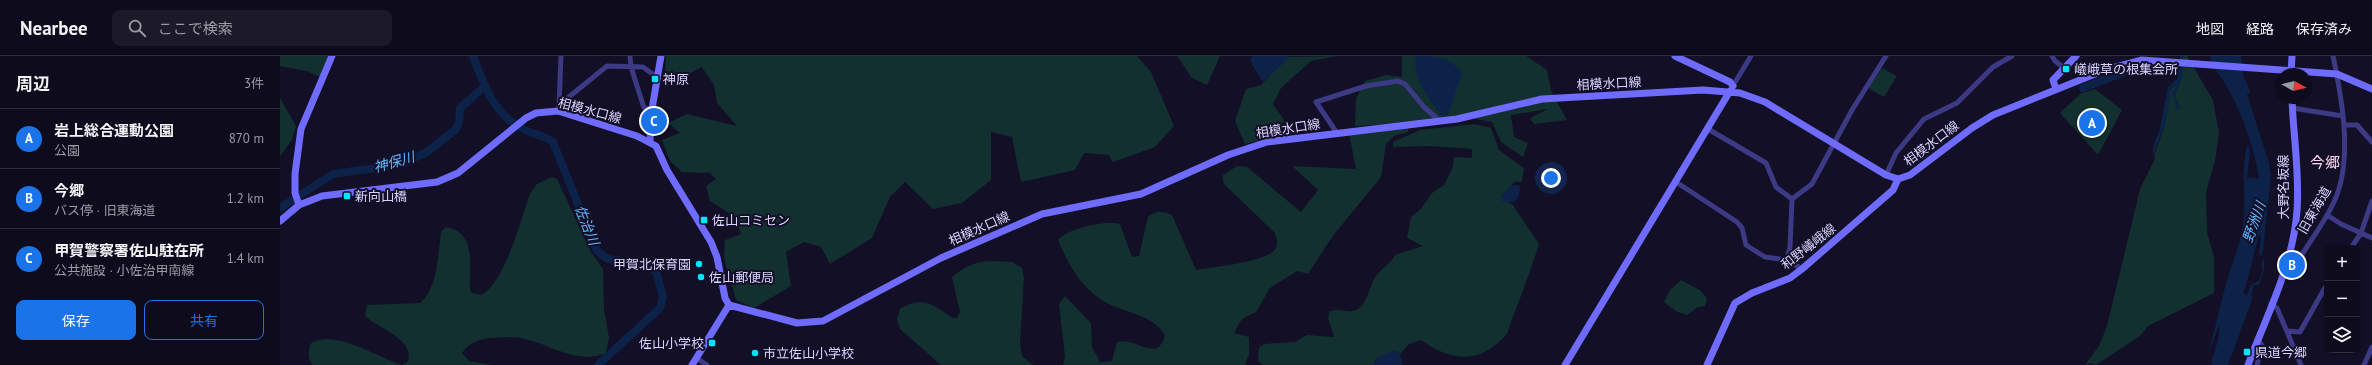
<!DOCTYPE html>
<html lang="ja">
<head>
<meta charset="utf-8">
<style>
	:root { --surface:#0e0b1c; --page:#1c1929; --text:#f1f3f6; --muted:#9b9ba3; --line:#2e2b3b; --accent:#1a73e8 }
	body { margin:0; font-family:"PT Sans","Noto Sans JP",sans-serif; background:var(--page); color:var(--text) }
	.controls { position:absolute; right:12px; bottom:12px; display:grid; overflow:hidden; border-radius:8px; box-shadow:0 1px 3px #0004 }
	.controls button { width:36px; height:36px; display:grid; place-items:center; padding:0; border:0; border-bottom:1px solid var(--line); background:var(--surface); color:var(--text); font:20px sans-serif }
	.compass { position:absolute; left:1996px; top:12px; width:36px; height:36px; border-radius:50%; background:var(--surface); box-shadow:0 1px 3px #0004; rotate:98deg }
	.you { position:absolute; left:1271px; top:122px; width:14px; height:14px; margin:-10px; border:3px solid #fff; border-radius:50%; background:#1a73e8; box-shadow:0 0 0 6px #1a73e833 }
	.badge { display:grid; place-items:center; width:26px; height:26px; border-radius:50%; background:var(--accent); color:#fff; font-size:13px; font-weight:700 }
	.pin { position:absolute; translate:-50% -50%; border:2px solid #fff; box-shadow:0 1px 4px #0006 }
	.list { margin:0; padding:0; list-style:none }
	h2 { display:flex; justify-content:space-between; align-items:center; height:52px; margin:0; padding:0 16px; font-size:17px }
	h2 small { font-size:13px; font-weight:400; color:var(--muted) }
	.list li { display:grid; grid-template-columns:26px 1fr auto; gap:12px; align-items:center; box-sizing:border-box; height:60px; padding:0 16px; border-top:1px solid var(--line) }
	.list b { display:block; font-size:15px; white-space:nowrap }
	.list p { margin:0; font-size:13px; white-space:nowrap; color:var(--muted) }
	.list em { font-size:13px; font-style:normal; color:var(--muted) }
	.actions { display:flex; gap:8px; padding:12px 16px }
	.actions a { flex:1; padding:9px 0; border:1px solid var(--accent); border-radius:8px; text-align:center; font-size:14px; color:var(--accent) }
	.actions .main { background:var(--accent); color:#fff }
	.icon { flex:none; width:22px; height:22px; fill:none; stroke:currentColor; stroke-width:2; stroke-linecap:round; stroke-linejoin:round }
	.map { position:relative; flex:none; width:2092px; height:309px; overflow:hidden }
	header { display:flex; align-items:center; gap:24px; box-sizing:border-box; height:56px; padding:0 20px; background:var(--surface); border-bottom:1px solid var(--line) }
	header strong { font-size:19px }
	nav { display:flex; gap:22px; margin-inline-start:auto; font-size:14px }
	.search { width:280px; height:36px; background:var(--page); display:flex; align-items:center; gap:10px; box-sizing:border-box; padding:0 14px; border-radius:8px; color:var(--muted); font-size:15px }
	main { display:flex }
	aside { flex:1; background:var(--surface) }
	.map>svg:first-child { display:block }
</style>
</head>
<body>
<header>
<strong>Nearbee</strong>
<div class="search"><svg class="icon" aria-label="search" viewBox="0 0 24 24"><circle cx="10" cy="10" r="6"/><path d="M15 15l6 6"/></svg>ここで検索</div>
<nav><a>地図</a><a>経路</a><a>保存済み</a></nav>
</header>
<main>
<aside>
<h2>周辺<small>3件</small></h2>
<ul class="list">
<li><span class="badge">A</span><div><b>岩上総合運動公園</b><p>公園</p></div><em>870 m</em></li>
<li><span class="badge">B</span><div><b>今郷</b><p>バス停 · 旧東海道</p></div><em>1.2 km</em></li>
<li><span class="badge">C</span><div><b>甲賀警察署佐山駐在所</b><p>公共施設 · 小佐治甲南線</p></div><em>1.4 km</em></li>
</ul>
<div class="actions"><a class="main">保存</a><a>共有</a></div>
</aside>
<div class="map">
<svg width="2092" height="309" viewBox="0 0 2092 309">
	<rect width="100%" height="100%" fill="#130f26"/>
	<path fill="#12302f" d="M 0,0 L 55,0 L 46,23 L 26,15 L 0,10 Z
		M 386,0 L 857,0 L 871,16 L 894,70 L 875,91 L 833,106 L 829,99 L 804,97 L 795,114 L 741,126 L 732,81 L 711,76 L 711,124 L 682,147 L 653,153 L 625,126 L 610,141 L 592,182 L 550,208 L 541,191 L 524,186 L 506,196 L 511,230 L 474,252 L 456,244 L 444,202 L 445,184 L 461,178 L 455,161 L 430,145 L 426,130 L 436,123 L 430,117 L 402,116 L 390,105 L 382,84 L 400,77 L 388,67 L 407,58 L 457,70 L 437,47 L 434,29 L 422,11 L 384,31 Z
		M 897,0 L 940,0 L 927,29 L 912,22 Z
		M 1058,0 L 1031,5 L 1001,32 L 993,48 L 1004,64 L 999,79 L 965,88 L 955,65 L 966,33 L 981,29 L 1007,1 Z
		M 1122,0 L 1246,0 L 1267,14 L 1271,35 L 1287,64 L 1254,68 L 1250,62 L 1268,53 L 1231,59 L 1234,81 L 1248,87 L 1243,101 L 1221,86 L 1212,66 L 1195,63 L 1129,67 L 1128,76 L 1114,80 L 1106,88 L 1101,121 L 1052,181 L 1028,218 L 1017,215 L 990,232 L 976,256 L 962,263 L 954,277 L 969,281 L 969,298 L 965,309 L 783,309 L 785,300 L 779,248 L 785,240 L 811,267 L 812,291 L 820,306 L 832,305 L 837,286 C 857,280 877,309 885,279 C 872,258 845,257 825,246 C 801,232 788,208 778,184 C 788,172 825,164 840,168 L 852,201 L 859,200 L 868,161 C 876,154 882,155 892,159 L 916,214 C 932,211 989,206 996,192 C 999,186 996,182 995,177 L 946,130 L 943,126 L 943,119 L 957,110 L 967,111 L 1021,156 L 1038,134 L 1012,110 L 1076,113 L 1069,77 L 1113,68 L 1075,70 L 1076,43 L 1085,25 L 1106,19 L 1122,21 Z
		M 1903,0 L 1907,0 L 1933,44 L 1939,77 L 1935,105 L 1926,136 L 1927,176 L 1934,201 L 1934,237 L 1868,270 L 1860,280 L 1816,309 L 1810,307 L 1805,309 L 1819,290 L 1827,270 L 1860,133 L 1875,103 L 1874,100 L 1885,68 L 1889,35 L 1895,29 L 1896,32 L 1892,36 L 1900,53 L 1895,40 L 1902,20 Z
		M 1602,12 L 1617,20 L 1604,41 L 1588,32 Z
		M 1815,33 L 1842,54 L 1818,99 L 1780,57 L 1800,38 Z
		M 0,42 L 16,70 L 12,84 L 0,100 Z
		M 1194,68 L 1211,72 L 1219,94 L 1244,112 L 1242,126 L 1234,126 L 1224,138 L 1225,145 L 1232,148 L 1259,188 C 1251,213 1242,238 1232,263 C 1230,268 1229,276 1225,280 C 1199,309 1170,305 1141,284 L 1129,288 L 1120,298 L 1115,295 L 1097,303 L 1092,309 L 983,309 L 978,305 L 979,292 L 984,288 L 1015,286 L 1027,279 L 1054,281 L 1048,262 L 1049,256 C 1058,251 1067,258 1076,254 C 1088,249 1089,229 1096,220 C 1102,212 1110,208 1115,199 L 1143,190 L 1127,182 L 1131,161 L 1141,153 L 1152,137 L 1164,129 L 1173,111 L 1174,101 L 1192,102 L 1192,93 L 1149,90 L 1113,91 L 1113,86 L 1140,74 Z
		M 272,121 L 277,123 L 311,196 L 323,213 L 324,253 L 329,282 L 326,297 C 297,309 272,289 245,283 C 234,280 222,282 211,282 C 199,283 189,287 182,297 L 189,305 L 212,309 L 33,309 C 27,303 29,296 30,288 C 53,271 98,302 122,309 L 128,305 C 135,283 97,272 85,260 L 87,249 L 140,247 C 158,232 158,198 161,176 L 166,171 C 197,176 189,210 190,234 L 192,237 L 201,239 C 225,227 241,163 250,138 L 257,128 Z
		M 710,205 L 732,206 L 742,212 L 744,221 L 740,287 L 742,300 L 753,309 L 661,309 L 620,273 L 617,263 L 620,253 C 642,239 654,249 673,262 L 677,262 L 680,256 L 672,221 C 684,211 694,206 710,205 Z
		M 1401,224 L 1420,234 L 1427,242 L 1425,250 L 1418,251 L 1407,259 L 1396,255 L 1384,246 L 1390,234 Z"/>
	<path fill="#0c2248" d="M 972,0 L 1011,0 L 983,26 L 970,5 Z
		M 1136,0 C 1158,0 1168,0 1182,17 L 1168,59 L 1162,60 C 1149,43 1132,22 1136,0 Z
		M 1900,0 L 1903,0 L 1902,20 L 1895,40 L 1900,53 L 1897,54 L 1892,36 L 1896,32 L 1894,29 L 1889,35 L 1891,37 L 1885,68 L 1873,100 L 1873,91 L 1880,72 L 1888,31 L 1897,23 Z
		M 1930,0 L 1961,0 L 1964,23 L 1967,26 L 1970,37 L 1967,38 L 1989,107 L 1991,121 L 1983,194 L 1981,201 L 1979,197 L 1981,181 L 1979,179 L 1965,233 L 1963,235 L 1966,241 L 1971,229 L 1979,225 L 1983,214 L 1981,207 L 1984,201 L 1984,215 L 1979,229 L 1974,229 L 1971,239 L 1973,241 L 1948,309 L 1931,309 C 1933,298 1941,281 1939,270 L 1928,298 C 1935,274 1940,249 1947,224 C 1953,205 1960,188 1963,169 C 1967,142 1960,111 1968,87 L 1970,96 L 1967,122 L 1979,122 C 1975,94 1961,54 1946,29 C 1941,20 1932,12 1930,0 Z
		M 1233,129 L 1240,130 C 1240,143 1236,148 1223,146 L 1221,139 Z
		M 1115,295 L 1120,298 L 1122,309 L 1092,309 L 1103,298 Z"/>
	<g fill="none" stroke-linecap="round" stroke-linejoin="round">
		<path stroke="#0c2248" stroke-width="8" d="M 193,0 C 204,30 214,59 245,74 C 255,79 264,79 273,86 L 317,195 L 328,203 L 359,207 L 376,215 L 383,241 L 380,252 L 318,309
			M 1803,32 L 1847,15 L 1869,12 L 1870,10
			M 0,152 L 53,118 L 103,111 L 125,106 L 147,96 L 176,73 L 179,67 L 180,52 L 204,31"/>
		<path stroke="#3d3a85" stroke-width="5" d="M 350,0 L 351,11 L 364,52 L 372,53
			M 1772,0 L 1775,5 L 1784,12
			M 1451,33 L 1471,0
			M 279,49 L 327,10 L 363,11 L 378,22
			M 279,51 L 281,0
			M 2012,52 L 2063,60
			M 2064,69 L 2077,69 L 2092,86
			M 1428,73 L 1486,107 L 1496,131 L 1512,143
			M 1057,77 L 1036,46 L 1086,30 L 1118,25 L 1125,28 L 1144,51 L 1160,65
			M 1606,119 L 1616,97 L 1644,63 L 1677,47 L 1713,11 L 1732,0
			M 1396,126 L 1457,166 L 1462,172 L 1466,189 L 1485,201 L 1507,204 L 1522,213
			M 1512,143 L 1532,128 L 1572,54 L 1606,0
			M 2047,159 L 2061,168 L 2092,182
			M 2071,192 L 2081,177 L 2092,145
			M 1507,204 L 1510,191 L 1512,143
			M 2005,214 L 2011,214 L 2015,210 C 2027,189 2043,169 2053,148 C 2074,106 2062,43 2053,0
			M 1991,248 L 1997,252 L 2021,309
			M 2007,275 L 2020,276 L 2047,228
			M 418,303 L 427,309
			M 1977,309 L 1982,289 L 1977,284
			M 2084,309 L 2092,291"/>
		<path stroke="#6f6bff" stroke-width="7" d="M 1395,0 L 1450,26 L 1453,30
			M 2011,18 L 2012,0
			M 1776,33 L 1773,24 L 1796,0
			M 370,85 L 372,53 L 381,0
			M 19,149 L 15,137 L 15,118 L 21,73 L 52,0
			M 0,165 L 19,149 L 42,140 L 157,126 L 178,117 L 246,62 L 256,57 L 278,55 L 357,80 L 376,90 L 387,114 L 431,186 L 437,201 L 445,242 L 449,249 L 517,267 L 543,265 L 661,202 L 762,158 L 861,138 L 948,99 L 987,86 L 1177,63 L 1262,43 L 1423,34 L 1460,37 L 1485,46 L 1606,119 L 1618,123 L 1630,119 L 1692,72 L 1713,59 L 1825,14 L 1862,4 L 2057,18 L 2092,33
			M 412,309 L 449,249
			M 1285,309 L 1450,35
			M 1427,309 L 1455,247 L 1472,237 L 1510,222 L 1522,213 L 1613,134 L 1618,123
			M 1968,309 C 1987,259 2013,209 2017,155 C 2020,117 2013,79 2012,42"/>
	</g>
	<g fill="#00e5ff" stroke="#130f26" stroke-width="1.5">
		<rect x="1782" y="9" width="8" height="8" rx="2"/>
		<rect x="371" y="19" width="8" height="8" rx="2"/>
		<rect x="63" y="136" width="8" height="8" rx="2"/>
		<rect x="420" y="160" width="8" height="8" rx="2"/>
		<circle cx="419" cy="208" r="4"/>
		<circle cx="421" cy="221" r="4"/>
		<rect x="428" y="283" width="8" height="8" rx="2"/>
		<rect x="1963" y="292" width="8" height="8" rx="2"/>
		<circle cx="475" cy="297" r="4"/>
	</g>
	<g text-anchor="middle" stroke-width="4" stroke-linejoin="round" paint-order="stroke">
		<g font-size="13" fill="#d9d4ff" stroke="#130f26" text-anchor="start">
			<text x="1794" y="18">嶬峨草の根集会所</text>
			<text x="383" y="28">神原</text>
			<text x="75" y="145">新向山橋</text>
			<text x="432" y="169">佐山コミセン</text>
			<text x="411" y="213" text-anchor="end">甲賀北保育園</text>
			<text x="429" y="226">佐山郵便局</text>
			<text x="424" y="292" text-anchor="end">佐山小学校</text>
			<text x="1975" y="301">県道今郷</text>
			<text x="483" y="302">市立佐山小学校</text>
		</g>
		<g font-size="13" fill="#d9d4ff" stroke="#130f26">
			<text transform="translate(1329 27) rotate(-3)" y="5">相模水口線</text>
			<text transform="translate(310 54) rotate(15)" y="5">相模水口線</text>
			<text transform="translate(1008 72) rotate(-9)" y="5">相模水口線</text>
			<text transform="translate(1651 87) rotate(-37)" y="5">相模水口線</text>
			<text transform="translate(2003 131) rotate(-90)" y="5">大野名坂線</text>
			<text transform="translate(2034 154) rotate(-60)" y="5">旧東海道</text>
			<text transform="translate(699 172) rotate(-24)" y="5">相模水口線</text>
			<text transform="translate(1528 190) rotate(-38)" y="5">和野嶬峨線</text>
		</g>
		<g font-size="14" font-style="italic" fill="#62b6ff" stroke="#130f26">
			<text transform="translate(114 106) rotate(-16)" y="5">神保川</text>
			<text transform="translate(1974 166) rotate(-70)" y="5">野洲川</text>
			<text transform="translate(307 169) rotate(68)" y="5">佐治川</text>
		</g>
		<g font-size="15" fill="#ffd6f0" stroke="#130f26">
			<text x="2045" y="112">今郷</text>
		</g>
	</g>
</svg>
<div class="controls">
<button>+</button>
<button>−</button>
<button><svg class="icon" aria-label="layers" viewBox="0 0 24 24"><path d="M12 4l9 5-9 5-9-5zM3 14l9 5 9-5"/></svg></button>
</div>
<svg class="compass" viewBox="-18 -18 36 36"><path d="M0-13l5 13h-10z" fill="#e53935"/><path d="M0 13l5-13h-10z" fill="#9b9ba3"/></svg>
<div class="you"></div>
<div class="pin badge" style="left:1812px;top:67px">A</div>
<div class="pin badge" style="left:2012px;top:209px">B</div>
<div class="pin badge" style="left:374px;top:65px">C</div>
</div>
</main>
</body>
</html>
